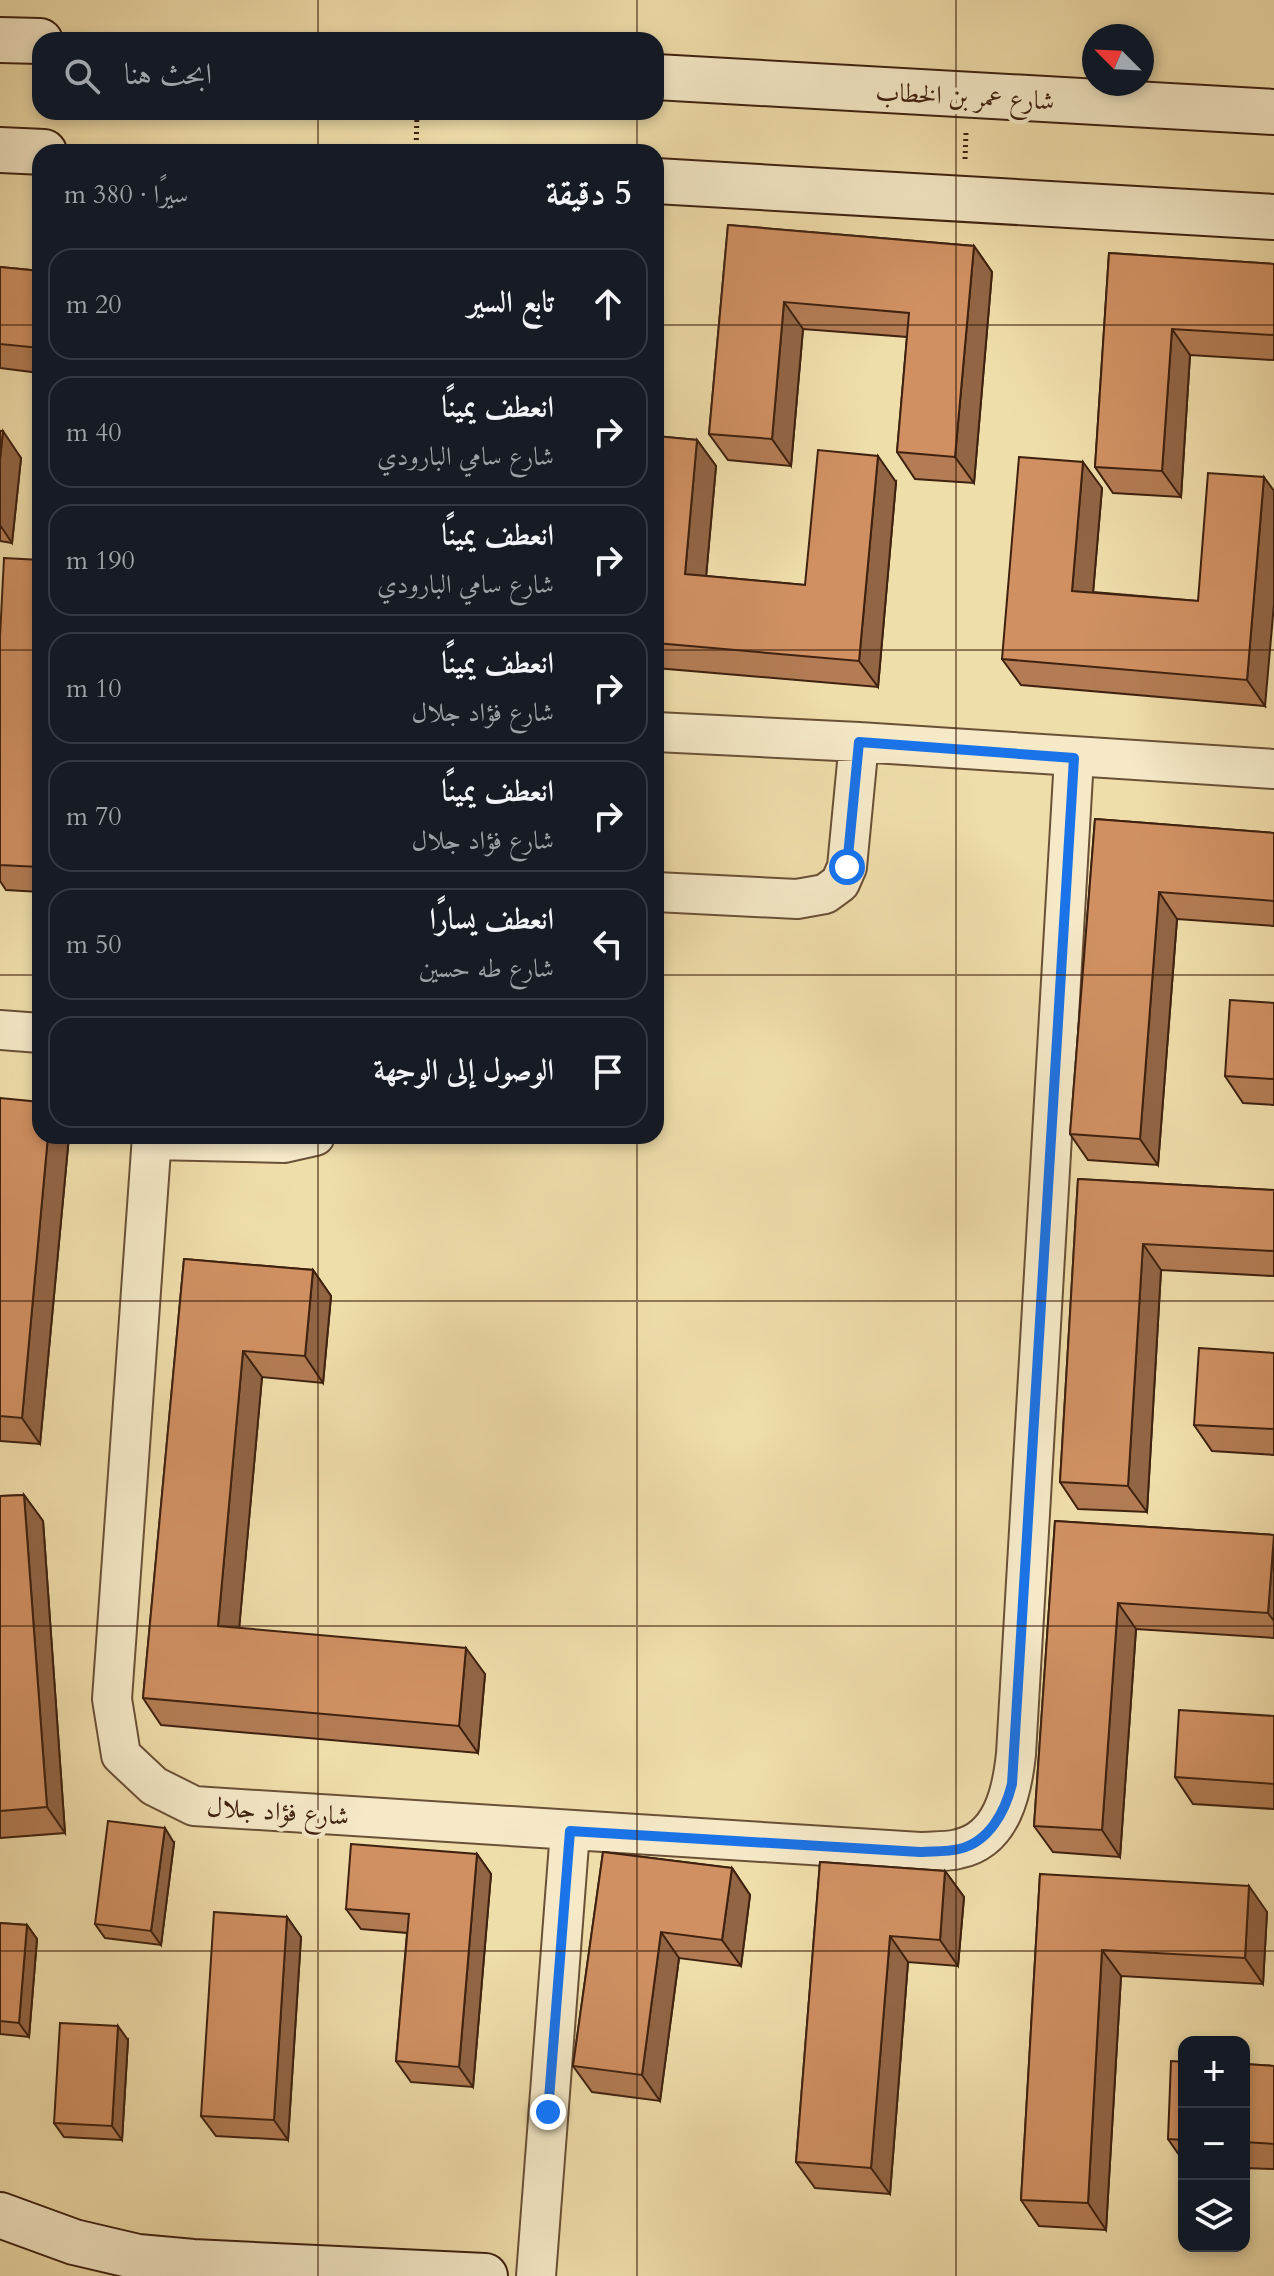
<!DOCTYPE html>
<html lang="ar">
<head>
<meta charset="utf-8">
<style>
	:root { --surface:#171b24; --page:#242831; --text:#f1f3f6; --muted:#9ea1a6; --line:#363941 }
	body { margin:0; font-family:Cardo,Amiri,serif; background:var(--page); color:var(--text); direction:rtl }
	.controls { position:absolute; right:24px; bottom:24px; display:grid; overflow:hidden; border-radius:16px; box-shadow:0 4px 12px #0003 }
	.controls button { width:72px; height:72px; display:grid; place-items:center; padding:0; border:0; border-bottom:2px solid var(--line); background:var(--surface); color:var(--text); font:40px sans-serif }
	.compass { position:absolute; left:1082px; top:24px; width:72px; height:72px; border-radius:50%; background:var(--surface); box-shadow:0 4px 12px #0003; rotate:294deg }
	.stop { position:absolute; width:24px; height:24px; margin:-18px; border:6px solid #1a73e8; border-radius:50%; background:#fff }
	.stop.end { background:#1a73e8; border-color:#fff; box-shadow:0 2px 8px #0008 }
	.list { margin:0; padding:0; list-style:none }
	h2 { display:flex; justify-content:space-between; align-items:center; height:104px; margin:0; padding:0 32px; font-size:34px }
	h2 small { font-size:26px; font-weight:400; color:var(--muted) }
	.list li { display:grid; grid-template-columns:52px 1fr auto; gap:24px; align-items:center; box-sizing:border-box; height:112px; margin:0 16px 16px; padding:0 16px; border:2px solid var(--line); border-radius:24px }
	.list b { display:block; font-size:30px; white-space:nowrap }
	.list p { margin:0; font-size:26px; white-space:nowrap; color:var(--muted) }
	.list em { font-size:26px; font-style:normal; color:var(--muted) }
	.icon { flex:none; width:44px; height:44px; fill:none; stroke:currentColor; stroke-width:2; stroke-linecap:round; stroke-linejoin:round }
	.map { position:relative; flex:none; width:1274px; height:2276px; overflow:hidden; direction:ltr }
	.search { position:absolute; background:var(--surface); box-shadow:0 4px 12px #0003; left:32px; top:32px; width:632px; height:88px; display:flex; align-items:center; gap:20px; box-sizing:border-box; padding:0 28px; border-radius:24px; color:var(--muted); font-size:30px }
	.panel { position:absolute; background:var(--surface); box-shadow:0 4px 12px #0003; left:32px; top:144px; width:632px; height:1000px; border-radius:24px; direction:rtl }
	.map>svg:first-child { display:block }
</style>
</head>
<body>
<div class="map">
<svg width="1274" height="2276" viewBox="0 0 1274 2276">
	<rect width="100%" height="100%" fill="#efddaa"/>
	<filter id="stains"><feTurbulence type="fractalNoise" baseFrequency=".0025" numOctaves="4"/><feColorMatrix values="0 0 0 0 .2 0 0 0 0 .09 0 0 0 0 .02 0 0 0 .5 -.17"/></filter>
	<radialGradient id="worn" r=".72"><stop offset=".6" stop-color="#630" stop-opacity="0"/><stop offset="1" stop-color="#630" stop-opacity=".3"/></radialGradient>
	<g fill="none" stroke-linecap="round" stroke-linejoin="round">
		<g stroke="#6a5036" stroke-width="42">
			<path id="street" d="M 656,732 L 859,742 L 1274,769
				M 656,892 L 797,899 L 825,894 L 840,883 L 847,867 L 859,742
				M 0,1030 L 40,1033
				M 152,1136 L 112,1699 L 121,1755 L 154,1786 L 194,1806 L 920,1852 C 932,1851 946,1852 958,1849 C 1002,1840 1012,1792 1016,1754 L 1074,758
				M 152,1140 L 284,1143 L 315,1136
				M 536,2276 L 570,1831"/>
		</g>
		<g stroke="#3e210f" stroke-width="48">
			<path id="secondary" d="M 0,40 L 40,41
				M 656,77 L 1274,112
				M 0,150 L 44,152
				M 656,181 L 1274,217
				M 0,2215 L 74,2242 L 138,2257 L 193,2262 L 485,2276"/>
		</g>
		<path stroke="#3e210f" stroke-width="5" stroke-dasharray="2 4" stroke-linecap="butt" d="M 416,152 L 417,112
			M 965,159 L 966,133"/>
		<use href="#street" stroke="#f5e9c8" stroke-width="38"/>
		<use href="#secondary" stroke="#f5e9c8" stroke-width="44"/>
	</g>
	<path fill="#b37c54" stroke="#3e210f" stroke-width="2" d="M 728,225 L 974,246 L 992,272 L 974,483 L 915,479 L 897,452 L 907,337 L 803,329 L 791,466 L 728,460 L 709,434 Z
		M 1109,253 L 1274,264 L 1274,360 L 1190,355 L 1181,497 L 1113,493 L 1095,467 Z
		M 0,267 L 40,271 L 40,373 L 0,368 Z
		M 0,431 L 21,458 L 12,543 L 0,541 Z
		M 656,436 L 697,440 L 716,466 L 706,576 L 805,585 L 896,482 L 878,687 L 656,668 Z
		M 1102,488 L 1093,592 L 1198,601 L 1265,706 L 1021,685 L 1002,659 Z
		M 40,560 L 40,892 L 6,890 L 0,881 L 0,865 Z
		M 1095,819 L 1274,833 L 1274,926 L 1177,919 L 1158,1165 L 1088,1160 L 1070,1134 Z
		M 1274,1003 L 1274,1105 L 1243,1103 L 1225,1076 Z
		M 0,1098 L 40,1136 L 69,1136 L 40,1444 L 0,1441 Z
		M 1078,1179 L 1274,1190 L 1274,1276 L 1161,1270 L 1147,1512 L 1078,1509 L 1060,1482 Z
		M 184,1259 L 313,1270 L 331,1296 L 323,1383 L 262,1377 L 239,1628 L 485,1674 L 478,1753 L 161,1725 L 143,1698 Z
		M 1274,1353 L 1274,1455 L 1212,1451 L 1194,1425 Z
		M 24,1495 L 43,1521 L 65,1833 L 0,1838 L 0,1496 Z
		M 1055,1521 L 1274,1535 L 1274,1638 L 1136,1629 L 1120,1857 L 1053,1852 L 1034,1826 Z
		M 1274,1716 L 1274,1809 L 1193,1804 L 1175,1777 Z
		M 174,1843 L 161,1945 L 105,1938 L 95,1924 Z
		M 603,1852 L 732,1868 L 750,1895 L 741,1966 L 679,1958 L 660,2101 L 592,2092 L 573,2066 Z
		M 477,1854 L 491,1874 L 473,2087 L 411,2082 L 396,2061 L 407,1933 L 361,1929 L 346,1909 Z
		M 820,1862 L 945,1871 L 964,1897 L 958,1966 L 908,1962 L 890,2194 L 815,2188 L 796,2162 Z
		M 1040,1874 L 1267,1912 L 1263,1984 L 1121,1976 L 1106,2230 L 1039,2226 L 1021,2200 Z
		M 287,1917 L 301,1937 L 288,2140 L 216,2136 L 201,2116 Z
		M 0,1923 L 27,1925 L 37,1939 L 29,2037 L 0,2034 Z
		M 128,2040 L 122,2140 L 64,2137 L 54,2123 Z
		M 1184,2062 L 1184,2162 L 1168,2139 Z
		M 1244,2064 L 1274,2066 L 1274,2169 L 1244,2168 Z"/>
	<path fill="#926545" stroke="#3e210f" stroke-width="2" d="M 974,246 L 992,272 L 974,483 L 955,457 Z
		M 784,302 L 803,329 L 791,466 L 772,439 Z
		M 1172,329 L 1190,355 L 1181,497 L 1162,471 Z
		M 3,431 L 21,458 L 12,543 L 0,525 L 0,459 Z
		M 697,440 L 716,466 L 704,600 L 685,574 Z
		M 878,456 L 896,482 L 878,687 L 859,661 Z
		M 1083,462 L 1102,488 L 1091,617 L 1072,591 Z
		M 1264,477 L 1274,491 L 1274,604 L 1265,706 L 1247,680 Z
		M 1159,892 L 1177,919 L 1158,1165 L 1140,1139 Z
		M 48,1136 L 69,1136 L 40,1444 L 22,1418 Z
		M 1143,1244 L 1161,1270 L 1147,1512 L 1128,1486 Z
		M 313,1270 L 331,1296 L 323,1383 L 305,1356 Z
		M 243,1351 L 262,1377 L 237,1652 L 218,1626 Z
		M 24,1495 L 43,1521 L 65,1833 L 47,1807 Z
		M 1274,1535 L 1274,1621 L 1268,1613 Z
		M 1118,1603 L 1136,1629 L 1120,1857 L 1102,1830 Z
		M 466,1648 L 485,1674 L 478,1753 L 459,1726 Z
		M 165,1828 L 174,1843 L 161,1945 L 151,1931 Z
		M 477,1854 L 491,1874 L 473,2087 L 459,2067 Z
		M 732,1868 L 750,1895 L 741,1966 L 722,1940 Z
		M 945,1871 L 964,1897 L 958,1966 L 940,1940 Z
		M 1249,1886 L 1267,1912 L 1263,1984 L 1245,1958 Z
		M 287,1917 L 301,1937 L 288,2140 L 274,2120 Z
		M 27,1925 L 37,1939 L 29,2037 L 19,2023 Z
		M 661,1932 L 679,1958 L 660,2101 L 642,2075 Z
		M 890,1936 L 908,1962 L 890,2194 L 871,2168 Z
		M 1102,1950 L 1121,1976 L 1106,2230 L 1088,2203 Z
		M 118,2026 L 128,2040 L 122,2140 L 112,2126 Z"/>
	<path fill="#d09062" stroke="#3e210f" stroke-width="2" d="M 728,225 L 974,246 L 955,457 L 897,452 L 909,313 L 784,302 L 772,439 L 709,434 Z
		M 1109,253 L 1274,264 L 1274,335 L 1172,329 L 1162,471 L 1095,467 Z
		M 0,267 L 40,271 L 40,348 L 0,344 Z
		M 0,431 L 3,431 L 0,459 Z
		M 656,436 L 697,440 L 685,574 L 805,585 L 818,450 L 878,456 L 859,661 L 656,643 Z
		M 1019,457 L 1083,462 L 1072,591 L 1198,601 L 1208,473 L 1264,477 L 1247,680 L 1002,659 Z
		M 4,558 L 40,560 L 40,867 L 0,865 L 0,637 Z
		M 1095,819 L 1274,833 L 1274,901 L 1159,892 L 1140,1139 L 1070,1134 Z
		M 1230,1000 L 1274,1003 L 1274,1079 L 1225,1076 Z
		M 0,1098 L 40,1102 L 40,1136 L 48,1136 L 22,1418 L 0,1416 Z
		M 1078,1179 L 1274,1190 L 1274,1251 L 1143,1244 L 1128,1486 L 1060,1482 Z
		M 184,1259 L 313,1270 L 305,1356 L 243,1351 L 218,1626 L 466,1648 L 459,1726 L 143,1698 Z
		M 1199,1348 L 1274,1353 L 1274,1429 L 1194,1425 Z
		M 24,1495 L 47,1807 L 0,1811 L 0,1496 Z
		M 1055,1521 L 1274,1535 L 1268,1613 L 1118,1603 L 1102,1830 L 1034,1826 Z
		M 1179,1710 L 1274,1716 L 1274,1784 L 1175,1777 Z
		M 108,1821 L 165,1828 L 151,1931 L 95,1924 Z
		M 351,1844 L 477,1854 L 459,2067 L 396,2061 L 409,1914 L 346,1909 Z
		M 603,1852 L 732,1868 L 722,1940 L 661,1932 L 642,2075 L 573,2066 Z
		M 820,1862 L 945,1871 L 940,1940 L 890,1936 L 871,2168 L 796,2162 Z
		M 1040,1874 L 1249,1886 L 1245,1958 L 1102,1950 L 1088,2203 L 1021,2200 Z
		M 214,1912 L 287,1917 L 274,2120 L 201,2116 Z
		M 0,1923 L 27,1925 L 19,2023 L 0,2021 Z
		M 60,2023 L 118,2026 L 112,2126 L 54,2123 Z
		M 1171,2061 L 1184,2062 L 1184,2140 L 1168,2139 Z
		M 1244,2064 L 1274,2066 L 1274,2144 L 1244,2142 Z"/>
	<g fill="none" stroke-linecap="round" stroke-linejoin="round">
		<path stroke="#1a73e8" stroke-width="10" d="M 548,2112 L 570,1831 L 920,1852 C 933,1851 947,1852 959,1849 C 989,1842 1005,1812 1012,1784 L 1074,758 L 859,742 L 847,867"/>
	</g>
	<path fill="none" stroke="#3e210f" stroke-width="2" stroke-opacity="0.55" d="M 318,0 L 318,40M 637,0 L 637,40M 956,0 L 956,2276M 318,112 L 318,152M 637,112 L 637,152M 0,325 L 40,325M 656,325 L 1274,325M 0,650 L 40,650M 656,650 L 1274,650M 0,975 L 40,975M 656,975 L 1274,975M 318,1136 L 318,2276M 637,1136 L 637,2276M 0,1301 L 1274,1301M 0,1626 L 1274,1626M 0,1951 L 1274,1951"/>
	<g text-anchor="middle" stroke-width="8" stroke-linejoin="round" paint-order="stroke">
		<g font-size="26" fill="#3e210f" stroke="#f5e9c8">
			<text transform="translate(965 96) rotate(3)" y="9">شارع عمر بن الخطاب</text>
			<text transform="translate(278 1811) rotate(4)" y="9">شارع فؤاد جلال</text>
		</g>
	</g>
	<rect width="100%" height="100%" filter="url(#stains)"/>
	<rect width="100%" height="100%" fill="url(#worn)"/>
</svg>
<div class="controls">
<button>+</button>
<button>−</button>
<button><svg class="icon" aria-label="layers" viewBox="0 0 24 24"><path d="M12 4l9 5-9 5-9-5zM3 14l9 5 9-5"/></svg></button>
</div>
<svg class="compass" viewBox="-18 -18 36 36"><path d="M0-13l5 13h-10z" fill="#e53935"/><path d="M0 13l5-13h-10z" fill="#9ea1a6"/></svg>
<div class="stop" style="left:847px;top:867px"></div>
<div class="stop end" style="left:548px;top:2112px"></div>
<div class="search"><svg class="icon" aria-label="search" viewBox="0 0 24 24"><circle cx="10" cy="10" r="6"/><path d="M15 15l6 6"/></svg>ابحث هنا</div>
<section class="panel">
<h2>5 دقيقة<small>سيرًا · 380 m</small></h2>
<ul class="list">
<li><svg class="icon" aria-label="ahead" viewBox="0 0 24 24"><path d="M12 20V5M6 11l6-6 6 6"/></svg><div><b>تابع السير</b></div><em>20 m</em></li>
<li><svg class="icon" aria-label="right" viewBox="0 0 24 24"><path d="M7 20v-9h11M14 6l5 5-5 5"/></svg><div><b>انعطف يمينًا</b><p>شارع سامي البارودي</p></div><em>40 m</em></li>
<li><svg class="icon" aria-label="right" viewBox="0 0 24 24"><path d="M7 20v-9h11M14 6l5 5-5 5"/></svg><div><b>انعطف يمينًا</b><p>شارع سامي البارودي</p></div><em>190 m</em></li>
<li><svg class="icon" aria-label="right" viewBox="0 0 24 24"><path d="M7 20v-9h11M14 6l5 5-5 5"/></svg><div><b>انعطف يمينًا</b><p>شارع فؤاد جلال</p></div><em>10 m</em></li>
<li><svg class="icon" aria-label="right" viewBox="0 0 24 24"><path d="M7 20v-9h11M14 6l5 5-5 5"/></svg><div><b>انعطف يمينًا</b><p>شارع فؤاد جلال</p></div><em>70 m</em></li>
<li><svg class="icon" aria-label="left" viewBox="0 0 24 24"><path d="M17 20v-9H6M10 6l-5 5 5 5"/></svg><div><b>انعطف يسارًا</b><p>شارع طه حسين</p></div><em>50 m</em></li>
<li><svg class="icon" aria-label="arrive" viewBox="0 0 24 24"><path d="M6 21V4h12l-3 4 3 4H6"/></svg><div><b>الوصول إلى الوجهة</b></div></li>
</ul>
</section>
</div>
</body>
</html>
